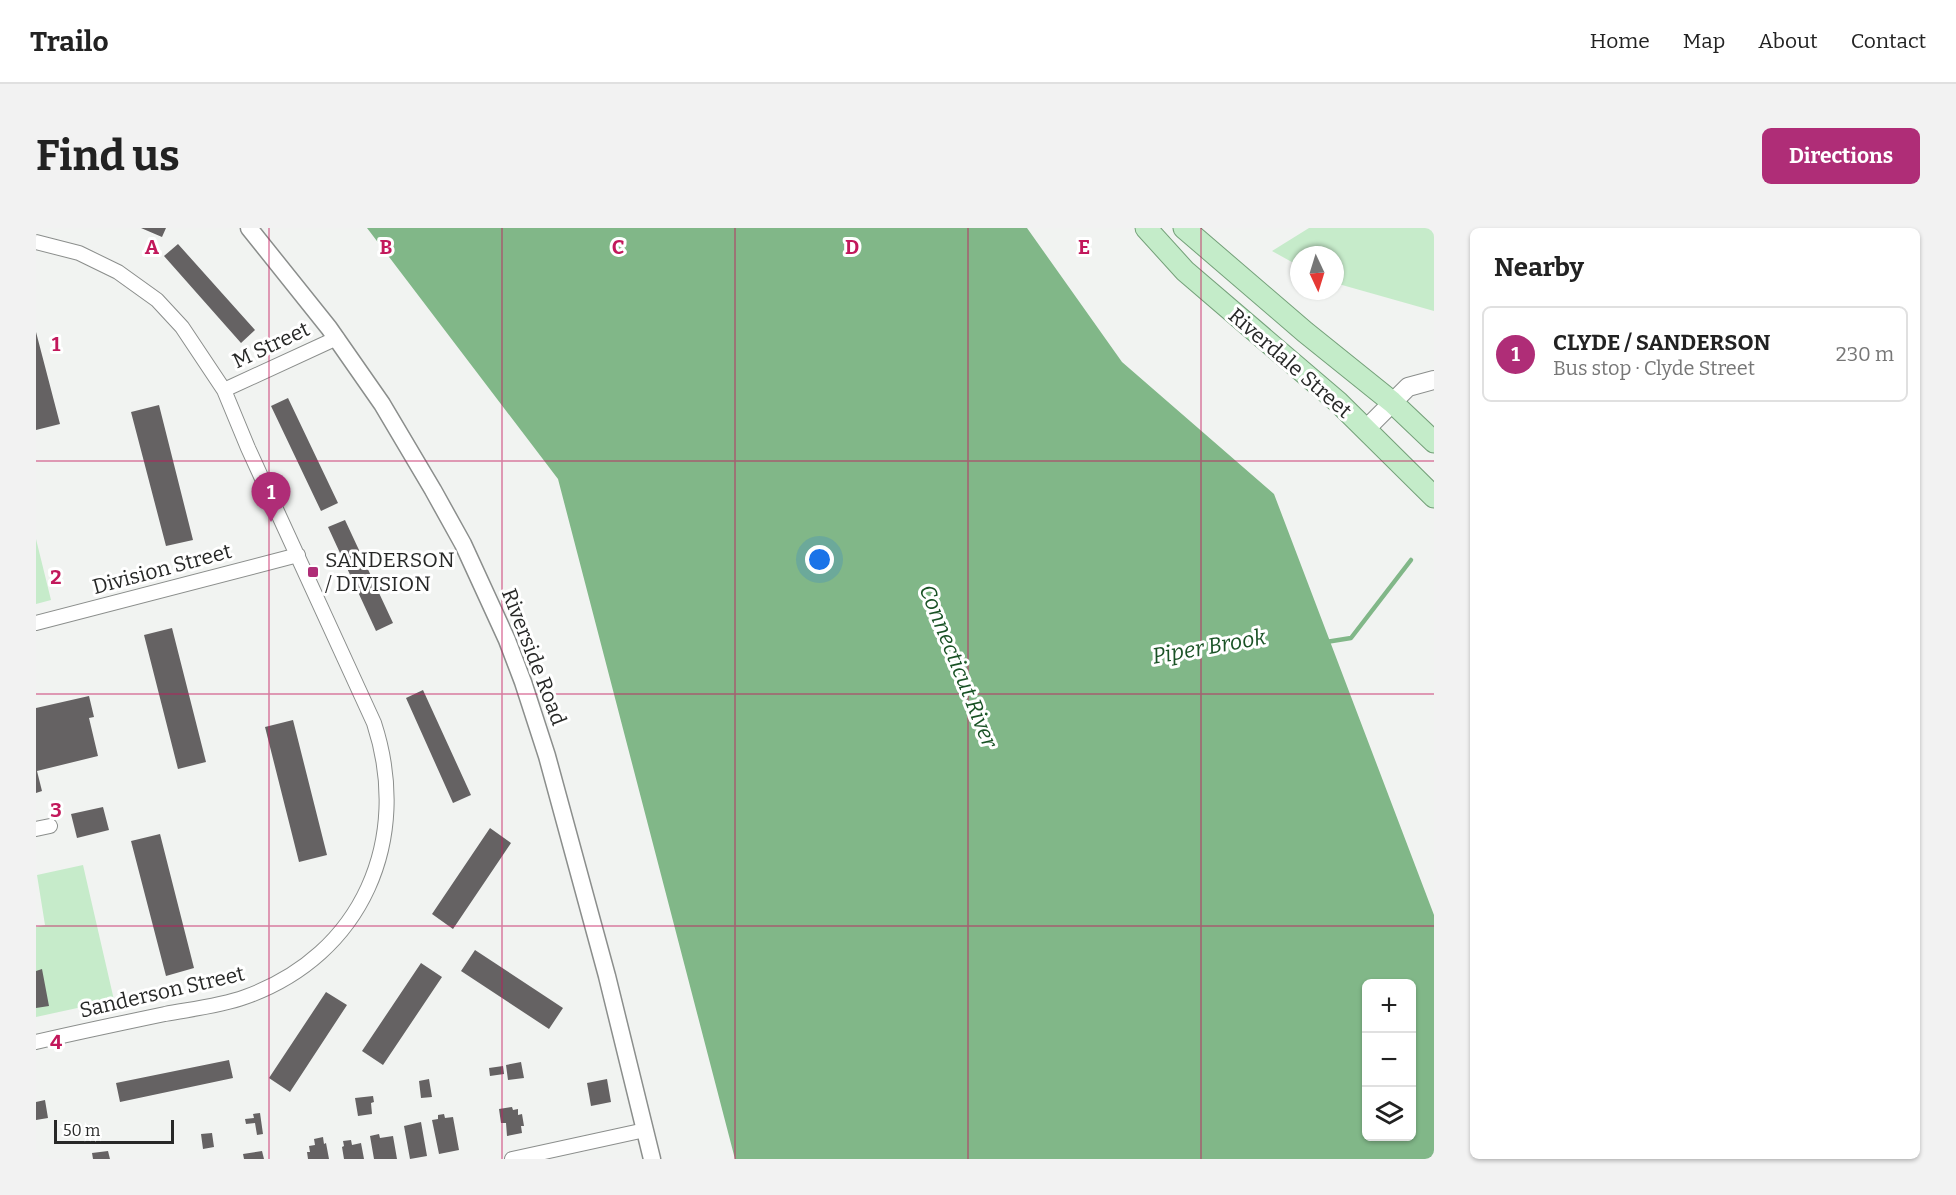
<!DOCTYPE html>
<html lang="en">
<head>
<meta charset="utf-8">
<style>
	:root { --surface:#fff; --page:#f2f2f2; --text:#222; --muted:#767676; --line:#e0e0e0; --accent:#af2d77 }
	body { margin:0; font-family:Bitter,serif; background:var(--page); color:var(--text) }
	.controls { position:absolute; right:18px; bottom:18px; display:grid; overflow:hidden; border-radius:9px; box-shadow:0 2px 4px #0004 }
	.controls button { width:54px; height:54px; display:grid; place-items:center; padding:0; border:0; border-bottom:2px solid var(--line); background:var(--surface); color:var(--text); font:30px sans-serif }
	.compass { position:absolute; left:1254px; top:18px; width:54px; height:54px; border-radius:50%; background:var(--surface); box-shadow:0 2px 4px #0004; rotate:176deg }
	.scale { position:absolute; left:18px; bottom:15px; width:120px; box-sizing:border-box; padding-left:6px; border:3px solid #272827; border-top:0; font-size:16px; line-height:21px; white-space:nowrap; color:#272827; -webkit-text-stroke:4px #fff; paint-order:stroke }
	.you { position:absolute; left:784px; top:332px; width:21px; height:21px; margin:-15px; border:4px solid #fff; border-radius:50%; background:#1a73e8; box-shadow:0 0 0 9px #1a73e833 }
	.badge { display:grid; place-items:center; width:39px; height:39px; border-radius:50%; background:var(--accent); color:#fff; font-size:20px; font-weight:700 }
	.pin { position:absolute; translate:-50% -50px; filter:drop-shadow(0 2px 3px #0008) }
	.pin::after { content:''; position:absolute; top:32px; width:21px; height:18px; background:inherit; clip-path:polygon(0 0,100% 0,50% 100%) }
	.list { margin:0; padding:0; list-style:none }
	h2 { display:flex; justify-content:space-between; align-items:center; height:78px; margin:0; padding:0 24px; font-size:26px }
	h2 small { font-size:20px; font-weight:400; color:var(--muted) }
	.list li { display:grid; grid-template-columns:39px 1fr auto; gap:18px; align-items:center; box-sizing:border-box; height:96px; margin:0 12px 12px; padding:0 12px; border:2px solid var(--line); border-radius:9px }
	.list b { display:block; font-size:22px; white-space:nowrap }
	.list p { margin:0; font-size:20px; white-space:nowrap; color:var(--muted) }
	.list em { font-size:20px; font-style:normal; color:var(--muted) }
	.icon { flex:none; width:33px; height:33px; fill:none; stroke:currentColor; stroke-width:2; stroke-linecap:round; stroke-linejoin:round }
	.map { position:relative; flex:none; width:1398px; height:931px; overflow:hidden; border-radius:9px }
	header { display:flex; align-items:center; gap:36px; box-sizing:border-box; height:84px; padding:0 30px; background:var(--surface); border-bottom:2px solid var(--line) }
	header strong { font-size:28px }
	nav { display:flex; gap:33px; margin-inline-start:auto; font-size:21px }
	.intro { display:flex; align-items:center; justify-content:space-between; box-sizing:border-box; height:144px; padding:0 36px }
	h1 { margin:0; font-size:42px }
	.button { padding:15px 27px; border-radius:9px; background:var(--accent); color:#fff; font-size:21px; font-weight:700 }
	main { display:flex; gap:36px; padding:0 36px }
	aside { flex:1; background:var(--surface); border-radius:9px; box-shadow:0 2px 4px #0004 }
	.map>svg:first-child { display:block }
</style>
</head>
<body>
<header>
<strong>Trailo</strong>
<nav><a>Home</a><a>Map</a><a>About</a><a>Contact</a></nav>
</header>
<div class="intro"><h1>Find us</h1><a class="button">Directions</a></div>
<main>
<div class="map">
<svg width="1398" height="931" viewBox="0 0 1398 931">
	<rect width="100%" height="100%" fill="#f1f3f1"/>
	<path fill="#c6ebca" d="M 1273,0 L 1398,0 L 1398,83 L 1299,55 L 1299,27 L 1263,27 L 1263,38 L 1236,23 Z
		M 0,311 L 15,372 L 0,376 Z
		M 47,637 L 78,772 L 0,789 L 0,699 L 9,697 L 1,647 Z"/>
	<path fill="#81b788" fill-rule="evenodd" d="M 331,0 L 991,0 L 1086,134 L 1238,266 L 1398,687 L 1398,931 L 699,931 L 522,251 ZM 1330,756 L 1376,756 L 1376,908 L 1330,908 Z"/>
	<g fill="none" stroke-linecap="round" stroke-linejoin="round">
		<path stroke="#81b788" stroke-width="4.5" d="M 1290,414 L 1315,410 L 1375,332"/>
	</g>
	<path fill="#656263" d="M 105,0 L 130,0 L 126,9 Z
		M 142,16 L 219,102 L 205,115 L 128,28 Z
		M 0,104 L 24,196 L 0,202 Z
		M 252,170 L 302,275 L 285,283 L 235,178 Z
		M 123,177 L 157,312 L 130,318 L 95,184 Z
		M 309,292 L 357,395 L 340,403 L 292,299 Z
		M 136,400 L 170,534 L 142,541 L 108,407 Z
		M 387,462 L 435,567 L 417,575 L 370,470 Z
		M 53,468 L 58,489 L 53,490 L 62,528 L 1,543 L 6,563 L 0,565 L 0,480 Z
		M 257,492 L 291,627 L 263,634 L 229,499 Z
		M 67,579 L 73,602 L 41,610 L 35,586 Z
		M 454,600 L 475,615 L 417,701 L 396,686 Z
		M 124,606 L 158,740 L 130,748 L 95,613 Z
		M 439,722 L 527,780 L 513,801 L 425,743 Z
		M 385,735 L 406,749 L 347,837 L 326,823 Z
		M 6,741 L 13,778 L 0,780 L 0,743 Z
		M 290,764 L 311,777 L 254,864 L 233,850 Z
		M 193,832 L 197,850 L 84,874 L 80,855 Z
		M 485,834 L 488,850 L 472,852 L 470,837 Z
		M 467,838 L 468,846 L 454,848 L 453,840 Z
		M 393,851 L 396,869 L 385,870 L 383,853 Z
		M 571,851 L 575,874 L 555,878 L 551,855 Z
		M 337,868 L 338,874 L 335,875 L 336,886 L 322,888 L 319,870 Z
		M 9,872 L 12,890 L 0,892 L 0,874 Z
		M 476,879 L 477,882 L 482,881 L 482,887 L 486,886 L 488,898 L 485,898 L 486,905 L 471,908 L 470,895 L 465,895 L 463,881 Z
		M 224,885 L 227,906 L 221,907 L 219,895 L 210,896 L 209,891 L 218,890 L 217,886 Z
		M 408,886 L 409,890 L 417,889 L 423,922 L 403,926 L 396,892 L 402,891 L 402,887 Z
		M 385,894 L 391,928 L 374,931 L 368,898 Z
		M 176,905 L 178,919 L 167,921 L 165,906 Z
		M 343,906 L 344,910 L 357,908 L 361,931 L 338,931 L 334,908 Z
		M 287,909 L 288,916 L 290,915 L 293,931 L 272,931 L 271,924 L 274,924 L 273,918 L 279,917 L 278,911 Z
		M 315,912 L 316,917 L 325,915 L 328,931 L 308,931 L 306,919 L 308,918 L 307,913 Z
		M 72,923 L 74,931 L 57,931 L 56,925 Z
		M 226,923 L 228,931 L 208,931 L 207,926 Z"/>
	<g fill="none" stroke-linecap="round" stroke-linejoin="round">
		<g stroke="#8b8e8c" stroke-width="16">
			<path id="minor" d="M 0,14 L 43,25 L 82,44 L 121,72 L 146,99 L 188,162 L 212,220 L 338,495 C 376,611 327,727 209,769 C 184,778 156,781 129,786 C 86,795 43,804 0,814
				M 188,162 L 301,110
				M 0,395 L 262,327
				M 0,601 L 14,598
				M 476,931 L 609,902"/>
		</g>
		<g stroke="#8b8e8c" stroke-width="19">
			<path id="tertiary" d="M 213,0 L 293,100 L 346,176 L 397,262 L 427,316 L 471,412 L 487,454 L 511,528 L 571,748 L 616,931"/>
		</g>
		<g stroke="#8b8e8c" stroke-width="20">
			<path id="secondary" d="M 1330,201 L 1372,159 L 1398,152"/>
		</g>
		<g stroke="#74a079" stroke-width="23">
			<path id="primary" d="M 1110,0 L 1149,43 L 1302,174 L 1398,269
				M 1148,0 L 1269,104 L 1356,174 L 1398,214"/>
		</g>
		<use href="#minor" stroke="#fff" stroke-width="14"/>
		<use href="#tertiary" stroke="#fff" stroke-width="16"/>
		<use href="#secondary" stroke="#fff" stroke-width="18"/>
		<use href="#primary" stroke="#c4ecc9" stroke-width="21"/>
	</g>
	<path fill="none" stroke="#c2185b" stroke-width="1.5" stroke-opacity="0.55" d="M 233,0 L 233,931M 466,0 L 466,931M 699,0 L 699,931M 932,0 L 932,931M 1165,0 L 1165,931M 0,233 L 1398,233M 0,466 L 1398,466M 0,698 L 1398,698"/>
	<rect fill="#af2d77" stroke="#fff" stroke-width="2" x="271" y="338" width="12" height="12" rx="3"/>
	<g text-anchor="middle" stroke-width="6" stroke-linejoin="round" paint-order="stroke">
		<g font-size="21" fill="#272827" stroke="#fff">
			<text transform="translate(235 117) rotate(-25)" y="7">M Street</text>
			<text transform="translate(1254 135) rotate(41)" y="7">Riverdale Street</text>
			<text transform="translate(126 341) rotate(-15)" y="7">Division Street</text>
			<text transform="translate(498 429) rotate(69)" y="7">Riverside Road</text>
			<text transform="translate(126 764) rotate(-13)" y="7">Sanderson Street</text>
		</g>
		<g font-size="21" fill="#272827" stroke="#fff" text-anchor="start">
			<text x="289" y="339">SANDERSON<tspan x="289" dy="24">/ DIVISION</tspan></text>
		</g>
		<g font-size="22" font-style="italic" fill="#195225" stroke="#fff">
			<text transform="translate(1173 418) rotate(-10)" y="8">Piper Brook</text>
			<text transform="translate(923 438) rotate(68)" y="8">Connecticut River</text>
		</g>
	</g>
	<g font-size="20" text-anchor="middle" font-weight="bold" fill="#c2185b" stroke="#fff" stroke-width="6" stroke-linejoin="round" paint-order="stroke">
		<text x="116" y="26">A</text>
		<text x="350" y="26">B</text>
		<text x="582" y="26">C</text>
		<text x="816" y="26">D</text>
		<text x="1048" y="26">E</text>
		<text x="20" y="123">1</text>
		<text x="20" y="356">2</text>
		<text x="20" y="589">3</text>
		<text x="20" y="821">4</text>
	</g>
</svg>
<div class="controls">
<button>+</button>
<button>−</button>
<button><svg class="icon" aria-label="layers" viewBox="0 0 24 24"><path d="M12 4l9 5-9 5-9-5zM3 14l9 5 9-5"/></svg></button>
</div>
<svg class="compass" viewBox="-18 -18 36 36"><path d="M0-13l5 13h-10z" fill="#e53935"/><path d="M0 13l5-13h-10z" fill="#767676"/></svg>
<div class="scale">50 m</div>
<div class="you"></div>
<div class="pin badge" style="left:235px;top:294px">1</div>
</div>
<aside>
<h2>Nearby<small></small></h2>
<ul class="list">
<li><span class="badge">1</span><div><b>CLYDE / SANDERSON</b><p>Bus stop · Clyde Street</p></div><em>230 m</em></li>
</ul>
</aside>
</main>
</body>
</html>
